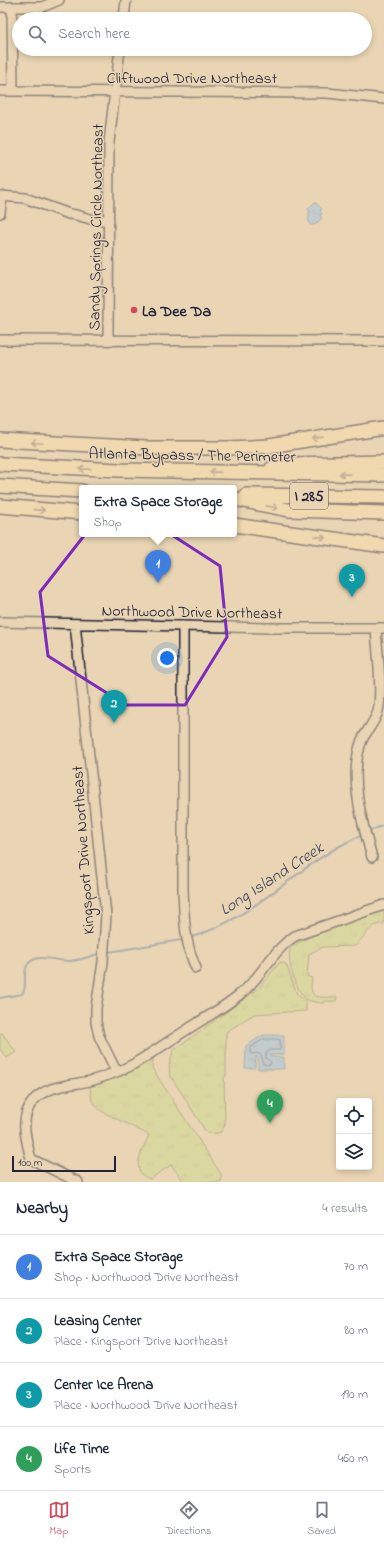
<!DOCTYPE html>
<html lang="en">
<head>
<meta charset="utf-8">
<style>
	:root { --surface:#fff; --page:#f2f2f3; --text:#1f2937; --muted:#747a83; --line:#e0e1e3; --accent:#d1495b }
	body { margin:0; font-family:"Indie Flower",sans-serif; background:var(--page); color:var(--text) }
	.controls { position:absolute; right:12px; bottom:12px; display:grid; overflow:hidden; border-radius:4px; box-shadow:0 2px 6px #0003 }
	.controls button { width:36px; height:36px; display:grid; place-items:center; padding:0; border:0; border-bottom:1px solid var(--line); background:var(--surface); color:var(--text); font:20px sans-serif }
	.scale { position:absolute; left:12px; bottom:10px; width:104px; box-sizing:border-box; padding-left:4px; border:2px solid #22223b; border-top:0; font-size:11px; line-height:14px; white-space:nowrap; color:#22223b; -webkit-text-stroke:3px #e9d5b3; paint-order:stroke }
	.you { position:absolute; left:167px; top:658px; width:14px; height:14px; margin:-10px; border:3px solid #fff; border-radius:50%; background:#1a73e8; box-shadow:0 0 0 6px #1a73e833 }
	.badge { display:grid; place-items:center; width:26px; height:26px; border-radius:50%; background:var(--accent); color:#fff; font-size:13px; font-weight:700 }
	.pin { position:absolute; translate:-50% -33px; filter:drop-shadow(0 1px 2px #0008) }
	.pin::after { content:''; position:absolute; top:21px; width:14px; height:12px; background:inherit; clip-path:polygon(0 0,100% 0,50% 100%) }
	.popup { position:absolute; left:79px; top:485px; width:158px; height:52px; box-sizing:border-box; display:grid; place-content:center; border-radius:4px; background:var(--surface); filter:drop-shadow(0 1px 3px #0005); font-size:13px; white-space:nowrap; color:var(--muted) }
	.popup b { font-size:15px; color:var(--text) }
	.popup::after { content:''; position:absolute; left:50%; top:100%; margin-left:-8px; border:8px solid transparent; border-top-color:var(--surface) }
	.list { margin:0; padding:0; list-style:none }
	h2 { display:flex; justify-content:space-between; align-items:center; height:52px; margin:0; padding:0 16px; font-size:17px }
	h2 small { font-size:13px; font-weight:400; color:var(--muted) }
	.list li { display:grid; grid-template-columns:26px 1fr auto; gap:12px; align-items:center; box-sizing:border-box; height:64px; padding:0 16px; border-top:1px solid var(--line) }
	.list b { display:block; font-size:15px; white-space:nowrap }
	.list p { margin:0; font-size:13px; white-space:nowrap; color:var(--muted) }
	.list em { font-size:13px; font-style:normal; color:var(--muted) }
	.icon { flex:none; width:22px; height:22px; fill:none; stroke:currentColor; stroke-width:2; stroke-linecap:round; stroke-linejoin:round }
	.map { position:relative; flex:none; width:384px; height:1182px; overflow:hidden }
	.search { position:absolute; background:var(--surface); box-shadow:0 2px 6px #0003; left:12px; right:12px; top:12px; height:44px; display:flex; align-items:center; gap:10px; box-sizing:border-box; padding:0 14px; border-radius:22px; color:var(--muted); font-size:15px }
	.sheet { height:308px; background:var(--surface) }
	nav { display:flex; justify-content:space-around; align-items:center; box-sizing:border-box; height:56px; border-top:1px solid var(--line); background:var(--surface); font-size:11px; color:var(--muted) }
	nav a { display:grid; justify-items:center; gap:2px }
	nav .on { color:var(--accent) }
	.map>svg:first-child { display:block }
</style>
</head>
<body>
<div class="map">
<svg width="384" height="1182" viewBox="0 0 384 1182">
	<defs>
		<pattern id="grass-tufts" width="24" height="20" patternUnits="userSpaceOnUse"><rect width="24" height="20" fill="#cbd98c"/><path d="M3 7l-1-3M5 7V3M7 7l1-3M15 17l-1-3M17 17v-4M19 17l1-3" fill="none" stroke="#aeba7a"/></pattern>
		<pattern id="water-ripples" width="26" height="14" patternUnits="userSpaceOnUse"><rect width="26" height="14" fill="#94c0ed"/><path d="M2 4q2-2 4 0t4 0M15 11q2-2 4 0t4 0" fill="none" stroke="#7fa5cc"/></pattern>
	</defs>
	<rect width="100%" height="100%" fill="#e9d5b3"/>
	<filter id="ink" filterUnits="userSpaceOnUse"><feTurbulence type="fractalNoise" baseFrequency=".025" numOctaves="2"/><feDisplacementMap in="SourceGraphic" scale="8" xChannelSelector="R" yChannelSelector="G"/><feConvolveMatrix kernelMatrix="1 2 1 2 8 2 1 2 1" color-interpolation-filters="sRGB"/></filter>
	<g filter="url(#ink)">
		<path fill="url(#grass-tufts)" stroke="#767e64" d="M 384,908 L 384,924 C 371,922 364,938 355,946 L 323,947 L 309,954 L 307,976 L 312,978 C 308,1001 318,997 337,997 L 336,1001 L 325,1001 L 324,1003 C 318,1003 311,1002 306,999 C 296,991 285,958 291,947 L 314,934 Z
			M 280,962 L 286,964 L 297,994 L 306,1002 L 306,1011 L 254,1014 L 226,1032 L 226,1076 L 224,1077 L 225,1125 L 221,1132 L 213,1134 L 206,1132 L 170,1075 L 169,1066 L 173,1051 L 258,989 Z
			M 154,1055 L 152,1068 L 221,1174 L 221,1182 L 181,1182 L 182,1179 L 171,1165 L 150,1179 C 128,1172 143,1149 149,1135 L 101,1111 L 92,1101 L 90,1088 L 92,1084 Z"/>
		<path fill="#cbd98c" stroke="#767e64" d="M 2,1033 L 16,1052 L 7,1058 L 0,1049 L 0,1034 Z"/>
		<path fill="url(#water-ripples)" stroke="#6681a6" d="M 315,202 L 322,209 L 320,211 L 322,214 L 320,216 L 322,218 L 315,225 L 310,225 L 308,218 L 310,216 L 308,214 L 310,212 L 308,209 Z
			M 263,1035 L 284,1035 L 284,1054 L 270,1055 L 271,1057 L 284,1057 L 284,1069 L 258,1069 L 258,1058 L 256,1056 L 255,1068 L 245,1068 L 246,1046 Z"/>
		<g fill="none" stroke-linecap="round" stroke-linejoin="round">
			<path stroke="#506182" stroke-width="1" d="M 264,1039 L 278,1039 L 280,1040 L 280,1050 L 270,1050 L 266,1053 L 266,1058 L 271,1062 L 270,1065 L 263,1064 L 262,1057 L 259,1053 L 252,1054 L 250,1053 L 250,1048 Z"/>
			<path stroke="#6681a6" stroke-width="2" d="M 370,831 L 384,825
				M 192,937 C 256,918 300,862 360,836
				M 109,952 L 181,940
				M 0,998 L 22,994 C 29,985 21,973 28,964 C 38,952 57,962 70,961 C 79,960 89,957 98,954"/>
			<g stroke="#22223b" stroke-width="12">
				<path id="minor" d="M 0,7 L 42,7 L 59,0
					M 12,7 L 13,91
					M 124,19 L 126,0
					M 0,91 L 327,93 L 384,99
					M 0,196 L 25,198 L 69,214 L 76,215 L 94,220 L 109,220
					M 0,213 L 2,196
					M 108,339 L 109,142 L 120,49
					M 0,340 L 384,341
					M 0,622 L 267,628 L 384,628
					M 75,624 L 106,915 L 103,962 L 96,1008 L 96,1022 L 99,1036 L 116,1071
					M 183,626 L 183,888 C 184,915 184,942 196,968
					M 372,857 C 362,823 348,775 362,740 C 367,730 375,722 378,711 C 383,692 377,649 376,628
					M 78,1182 L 31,1159 C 26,1139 19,1118 33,1101 C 46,1085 72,1085 90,1081 C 101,1078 123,1070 132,1065 C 154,1052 175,1037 196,1024 C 213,1013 231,1003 246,989 C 264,972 274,949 295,936 L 384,905"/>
			</g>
			<g stroke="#22223b" stroke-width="16">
				<path id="highway" d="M 0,440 L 146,448 L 229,448 L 269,446 L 384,428
					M 0,464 L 119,470 L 384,475
					M 272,468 L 291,464 L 384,462
					M 0,486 L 82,491
					M 246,495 L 384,497
					M 234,499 L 289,510 L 384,513
					M 0,506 L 82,513
					M 234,525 L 384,546"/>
			</g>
			<use href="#minor" stroke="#e9d5b3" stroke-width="9"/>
			<use href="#highway" stroke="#faddab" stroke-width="13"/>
		</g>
		<defs><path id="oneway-shaft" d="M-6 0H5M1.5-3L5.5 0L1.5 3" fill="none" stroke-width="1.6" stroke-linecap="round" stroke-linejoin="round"/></defs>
		<g stroke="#8e8073">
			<use href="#oneway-shaft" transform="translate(318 438) rotate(171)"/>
			<use href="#oneway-shaft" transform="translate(37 443) rotate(-177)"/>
			<use href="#oneway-shaft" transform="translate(85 469) rotate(-178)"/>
			<use href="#oneway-shaft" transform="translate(215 472) rotate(-178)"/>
			<use href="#oneway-shaft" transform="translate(345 474) rotate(-179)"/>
			<use href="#oneway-shaft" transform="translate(272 507) rotate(11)"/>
			<use href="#oneway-shaft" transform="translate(39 510) rotate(4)"/>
			<use href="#oneway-shaft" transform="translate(320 537) rotate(8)"/>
		</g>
	</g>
	<path d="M0 0H384V1182H0ZM 94,523 L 158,526 L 220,566 L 227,637 L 185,705 L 126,705 L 48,656 L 40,592 Z" fill="#e9d5b3" fill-opacity=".55" fill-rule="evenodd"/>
	<path fill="none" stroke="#7b2cbf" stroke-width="3" stroke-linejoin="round" d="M 94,523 L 158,526 L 220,566 L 227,637 L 185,705 L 126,705 L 48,656 L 40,592 Z"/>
	<circle fill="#d1495b" stroke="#e9d5b3" stroke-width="1.5" cx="134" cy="310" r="4"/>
	<g text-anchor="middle" stroke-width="3" stroke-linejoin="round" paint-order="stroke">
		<rect fill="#e9d5b3" stroke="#5e585f" stroke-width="1" x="290" y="483" width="38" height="26" rx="3"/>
		<g font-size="15" font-weight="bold" fill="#22223b">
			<text x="309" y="501">I 285</text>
		</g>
		<g font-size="16" fill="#22223b" stroke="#e9d5b3">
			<text x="192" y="83">Cliftwood Drive Northeast</text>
			<text transform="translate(95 227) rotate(-89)" y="6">Sandy Springs Circle Northeast</text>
			<text transform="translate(192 454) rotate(1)" y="6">Atlanta Bypass / The Perimeter</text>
			<text transform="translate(192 611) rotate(1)" y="6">Northwood Drive Northeast</text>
			<text transform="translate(82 850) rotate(-94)" y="6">Kingsport Drive Northeast</text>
		</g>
		<g font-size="16" font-weight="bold" fill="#22223b" stroke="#e9d5b3" text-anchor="start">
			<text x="142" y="316">La Dee Da</text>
		</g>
		<g font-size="17" font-style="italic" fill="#39425f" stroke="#e9d5b3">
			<text transform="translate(271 878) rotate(-33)" y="6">Long Island Creek</text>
		</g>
	</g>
</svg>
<div class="controls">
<button><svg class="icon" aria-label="locate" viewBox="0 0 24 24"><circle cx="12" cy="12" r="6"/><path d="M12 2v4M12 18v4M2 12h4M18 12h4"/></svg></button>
<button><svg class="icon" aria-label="layers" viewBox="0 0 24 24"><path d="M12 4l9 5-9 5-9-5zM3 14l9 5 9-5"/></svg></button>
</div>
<div class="scale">100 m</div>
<div class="you"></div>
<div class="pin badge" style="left:158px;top:583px;background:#3f7fe0">1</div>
<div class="popup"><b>Extra Space Storage</b>Shop</div>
<div class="pin badge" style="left:114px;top:723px;background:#0f9aa8">2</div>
<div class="pin badge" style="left:352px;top:597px;background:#0f9aa8">3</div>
<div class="pin badge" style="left:270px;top:1123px;background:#2e9e5b">4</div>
<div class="search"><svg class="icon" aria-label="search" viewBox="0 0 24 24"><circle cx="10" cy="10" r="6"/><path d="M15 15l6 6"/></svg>Search here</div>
</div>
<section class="sheet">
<h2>Nearby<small>4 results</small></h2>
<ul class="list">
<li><span class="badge" style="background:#3f7fe0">1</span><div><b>Extra Space Storage</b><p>Shop · Northwood Drive Northeast</p></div><em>70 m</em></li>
<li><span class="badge" style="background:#0f9aa8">2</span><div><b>Leasing Center</b><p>Place · Kingsport Drive Northeast</p></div><em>80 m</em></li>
<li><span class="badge" style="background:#0f9aa8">3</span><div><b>Center Ice Arena</b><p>Place · Northwood Drive Northeast</p></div><em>190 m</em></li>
<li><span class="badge" style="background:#2e9e5b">4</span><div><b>Life Time</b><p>Sports</p></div><em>460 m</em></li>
</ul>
</section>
<nav>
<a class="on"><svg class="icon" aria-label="map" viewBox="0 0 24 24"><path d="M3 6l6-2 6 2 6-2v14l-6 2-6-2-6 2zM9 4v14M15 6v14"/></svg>Map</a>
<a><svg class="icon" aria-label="directions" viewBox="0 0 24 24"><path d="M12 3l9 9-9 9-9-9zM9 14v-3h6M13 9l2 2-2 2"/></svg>Directions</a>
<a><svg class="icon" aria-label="saved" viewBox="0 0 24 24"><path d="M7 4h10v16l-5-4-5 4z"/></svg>Saved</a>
</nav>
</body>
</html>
